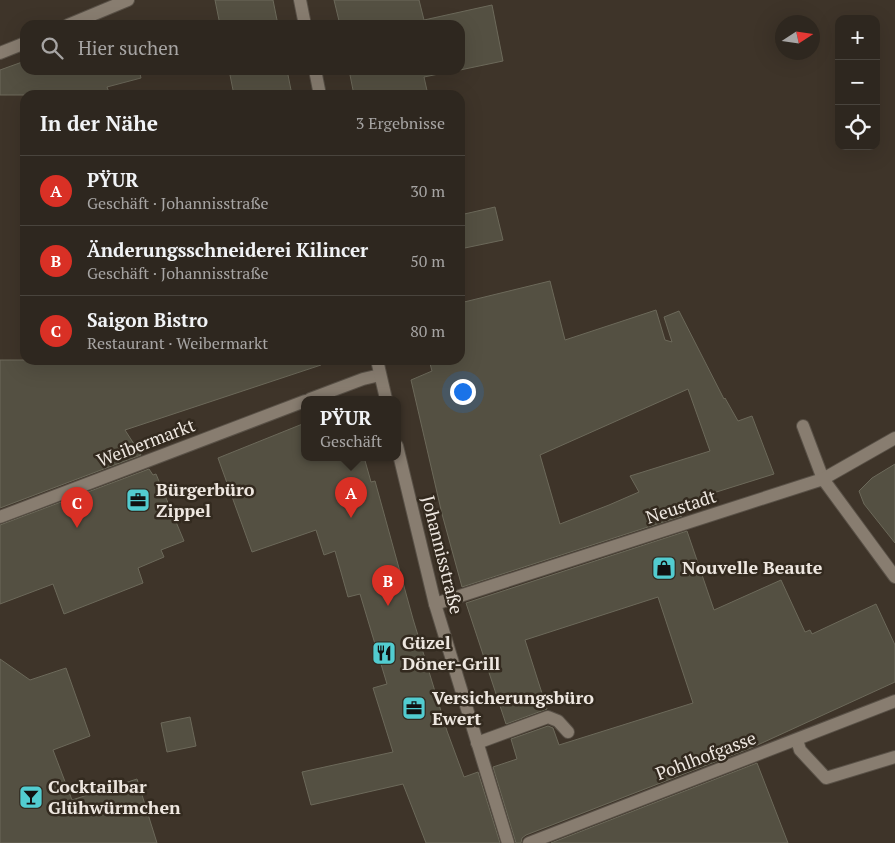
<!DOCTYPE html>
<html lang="de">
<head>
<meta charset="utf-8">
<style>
	:root { --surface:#2e271f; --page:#362f28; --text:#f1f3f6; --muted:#a7a5a4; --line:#49443d; --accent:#d93025 }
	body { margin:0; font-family:"PT Serif",serif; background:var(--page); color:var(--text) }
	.controls { position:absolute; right:15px; top:15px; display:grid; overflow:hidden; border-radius:10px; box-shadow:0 5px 20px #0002 }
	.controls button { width:45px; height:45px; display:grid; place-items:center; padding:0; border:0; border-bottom:1px solid var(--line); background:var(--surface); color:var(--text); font:25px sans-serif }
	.compass { position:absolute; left:775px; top:15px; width:45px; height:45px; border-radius:50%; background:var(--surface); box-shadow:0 5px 20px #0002; rotate:78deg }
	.you { position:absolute; left:462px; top:391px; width:18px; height:18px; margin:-12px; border:4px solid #fff; border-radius:50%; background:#1a73e8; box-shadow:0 0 0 8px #1a73e833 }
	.badge { display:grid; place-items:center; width:32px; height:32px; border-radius:50%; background:var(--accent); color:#fff; font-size:16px; font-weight:700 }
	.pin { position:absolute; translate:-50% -41px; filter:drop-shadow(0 1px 2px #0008) }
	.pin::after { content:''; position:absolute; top:26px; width:18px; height:15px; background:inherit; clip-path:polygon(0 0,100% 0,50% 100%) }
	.popup { position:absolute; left:301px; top:396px; width:100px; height:65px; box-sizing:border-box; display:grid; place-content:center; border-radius:10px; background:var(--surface); filter:drop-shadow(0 1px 4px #0005); font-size:16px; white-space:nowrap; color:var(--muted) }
	.popup b { font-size:19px; color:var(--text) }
	.popup::after { content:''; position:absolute; left:50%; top:100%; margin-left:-10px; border:10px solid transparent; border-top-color:var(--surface) }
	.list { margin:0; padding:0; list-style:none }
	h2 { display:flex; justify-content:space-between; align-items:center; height:65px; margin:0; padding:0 20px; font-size:21px }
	h2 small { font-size:16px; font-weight:400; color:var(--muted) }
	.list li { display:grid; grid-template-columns:32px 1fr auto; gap:15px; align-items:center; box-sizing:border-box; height:70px; padding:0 20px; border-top:1px solid var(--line) }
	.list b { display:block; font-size:19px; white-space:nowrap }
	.list p { margin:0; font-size:16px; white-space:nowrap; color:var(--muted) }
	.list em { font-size:16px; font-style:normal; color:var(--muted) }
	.icon { flex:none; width:28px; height:28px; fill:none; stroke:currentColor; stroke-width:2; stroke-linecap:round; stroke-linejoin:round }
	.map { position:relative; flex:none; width:895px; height:843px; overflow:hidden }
	.search { position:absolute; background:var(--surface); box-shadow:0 5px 20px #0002; left:20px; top:20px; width:445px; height:55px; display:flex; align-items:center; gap:12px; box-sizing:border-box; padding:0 18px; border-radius:15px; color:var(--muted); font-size:19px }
	.panel { position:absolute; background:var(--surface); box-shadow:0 5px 20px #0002; left:20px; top:90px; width:445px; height:275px; border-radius:15px }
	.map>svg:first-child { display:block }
</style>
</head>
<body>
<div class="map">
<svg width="895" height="843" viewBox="0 0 895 843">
	<rect width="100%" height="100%" fill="#3e3429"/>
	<path fill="#545042" stroke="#6c695a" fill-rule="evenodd" d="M 215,0 L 273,0 L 278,25 L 220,25 Z
		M 334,0 L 419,0 L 424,20 L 492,5 L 503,61 L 460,70 L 460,25 L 340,25 Z
		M 25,61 L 25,70 L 139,70 L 141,78 L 107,87 L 110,95 L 0,95 L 0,70 Z
		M 229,70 L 287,70 L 292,95 L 234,95 Z
		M 349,70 L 458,70 L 424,77 L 428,95 L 354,95 Z
		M 495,207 L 503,240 L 460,249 L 460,215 Z
		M 550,281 L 565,340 L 656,310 L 665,340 L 672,342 L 664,317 L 679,311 L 724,399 L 725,398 L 738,421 L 752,416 L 774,474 L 678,504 L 682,516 L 462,587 L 442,514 L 411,380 L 432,371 L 429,360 L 460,360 L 460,303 ZM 688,389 L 710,451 L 630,476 L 639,492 L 609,505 L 560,524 L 540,455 Z
		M 0,360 L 320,360 L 321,365 L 125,430 L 141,455 L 0,508 Z
		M 305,423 L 305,457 L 364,457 L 371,482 L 375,481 L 413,619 L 447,731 L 464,777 L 478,772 L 500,843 L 426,843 L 403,784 L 311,805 L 302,772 L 393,752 L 373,688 L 387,684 L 360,594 L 348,597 L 335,551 L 324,555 L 316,530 L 252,552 L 218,458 Z
		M 895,464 L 895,543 L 864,504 L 859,491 L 872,478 Z
		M 149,469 L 153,475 L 156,474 L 184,541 L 161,550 L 164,557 L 138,568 L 143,583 L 64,614 L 53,584 L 0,604 L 0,525 Z
		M 687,531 L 714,610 L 781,580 L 805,632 L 810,630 L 812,634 L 876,604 L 895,645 L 895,682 L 751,748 L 526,835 L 522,838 L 521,843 L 516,843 L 493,767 L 517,759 L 511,739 L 548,726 L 553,728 L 559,745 L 693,703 L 658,597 L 525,640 L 547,709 L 506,724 L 466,603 Z
		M 0,659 L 30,680 L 66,668 L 90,736 L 53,750 L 72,800 L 137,779 L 157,843 L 0,843 Z
		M 190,717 L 196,746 L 167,752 L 161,723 Z
		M 757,763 L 788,843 L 551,843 Z"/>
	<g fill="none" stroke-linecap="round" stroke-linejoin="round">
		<g stroke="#595147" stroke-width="14">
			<path id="lane" d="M 803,426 L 823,479
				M 797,740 L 800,750 L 826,778 L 895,757
				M 477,743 L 548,717 L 558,721 L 568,732"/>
		</g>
		<g stroke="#595147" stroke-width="14">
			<path id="street" d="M 68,25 L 128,0
				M 0,53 L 25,43
				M 310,399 L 363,379 L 380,375
				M 823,479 L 895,577
				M 0,517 L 305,401
				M 435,604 L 823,479 L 895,438
				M 529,843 L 895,701"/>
		</g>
		<g stroke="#595147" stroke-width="14">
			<path id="secondary" d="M 300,0 L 305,25
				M 315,70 L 320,95
				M 377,360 L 386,399
				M 397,446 L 435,604 L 508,843"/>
		</g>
		<use href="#lane" stroke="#887d70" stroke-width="12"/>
		<use href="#street" stroke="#887d70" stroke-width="12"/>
		<use href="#secondary" stroke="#887d70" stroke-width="12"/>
	</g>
	<defs>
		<g id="office-square" transform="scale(1.25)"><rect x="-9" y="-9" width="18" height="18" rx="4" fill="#52ccd0" stroke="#332a1f"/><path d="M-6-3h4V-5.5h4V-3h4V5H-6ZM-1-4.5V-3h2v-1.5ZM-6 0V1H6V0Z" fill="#111"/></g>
		<g id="shop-square" transform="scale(1.25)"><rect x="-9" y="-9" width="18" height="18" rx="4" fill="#52ccd0" stroke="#332a1f"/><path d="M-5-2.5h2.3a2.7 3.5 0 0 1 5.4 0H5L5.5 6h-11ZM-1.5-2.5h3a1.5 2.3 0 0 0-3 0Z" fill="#111"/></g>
		<g id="restaurant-square" transform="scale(1.25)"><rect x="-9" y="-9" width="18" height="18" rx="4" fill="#52ccd0" stroke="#332a1f"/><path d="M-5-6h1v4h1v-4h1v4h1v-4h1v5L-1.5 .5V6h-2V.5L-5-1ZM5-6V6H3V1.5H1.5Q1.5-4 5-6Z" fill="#111"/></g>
		<g id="bar-square" transform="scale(1.25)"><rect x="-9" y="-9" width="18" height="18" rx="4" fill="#52ccd0" stroke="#332a1f"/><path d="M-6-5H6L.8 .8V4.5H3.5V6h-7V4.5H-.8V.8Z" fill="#111"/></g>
	</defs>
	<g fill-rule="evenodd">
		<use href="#office-square" x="138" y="500"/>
		<use href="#shop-square" x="664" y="568"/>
		<use href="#restaurant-square" x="384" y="653"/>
		<use href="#office-square" x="414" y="708"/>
		<use href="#bar-square" x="31" y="797"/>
	</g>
	<g text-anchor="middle" stroke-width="5" stroke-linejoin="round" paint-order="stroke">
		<g font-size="18" fill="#eee7e0" stroke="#332a1f">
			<text transform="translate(146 443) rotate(-21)" y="6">Weibermarkt</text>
			<text transform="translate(681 507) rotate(-18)" y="6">Neustadt</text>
			<text transform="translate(442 555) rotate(76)" y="6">Johannisstraße</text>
			<text transform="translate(706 756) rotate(-21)" y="6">Pohlhofgasse</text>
		</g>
		<g font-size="18" font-weight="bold" fill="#eee7e0" stroke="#332a1f" text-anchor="start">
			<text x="156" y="496">Bürgerbüro<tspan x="156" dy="21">Zippel</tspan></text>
			<text x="682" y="574">Nouvelle Beaute</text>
			<text x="402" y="649">Güzel<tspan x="402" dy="21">Döner-Grill</tspan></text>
			<text x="432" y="704">Versicherungsbüro<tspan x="432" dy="21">Ewert</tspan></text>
			<text x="48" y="793">Cocktailbar<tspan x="48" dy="21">Glühwürmchen</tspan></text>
		</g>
	</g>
</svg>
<div class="controls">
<button>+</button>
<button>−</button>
<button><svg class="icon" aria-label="locate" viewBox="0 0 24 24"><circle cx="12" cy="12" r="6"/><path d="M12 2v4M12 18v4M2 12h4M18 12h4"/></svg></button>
</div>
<svg class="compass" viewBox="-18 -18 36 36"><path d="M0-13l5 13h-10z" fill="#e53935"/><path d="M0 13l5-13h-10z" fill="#a7a5a4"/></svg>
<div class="you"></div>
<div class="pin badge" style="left:351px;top:518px">A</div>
<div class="popup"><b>PŸUR</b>Geschäft</div>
<div class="pin badge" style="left:388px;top:606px">B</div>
<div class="pin badge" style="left:77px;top:528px">C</div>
<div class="search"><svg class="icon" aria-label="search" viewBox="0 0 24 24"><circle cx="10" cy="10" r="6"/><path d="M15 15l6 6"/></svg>Hier suchen</div>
<section class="panel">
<h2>In der Nähe<small>3 Ergebnisse</small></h2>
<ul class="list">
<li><span class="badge">A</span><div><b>PŸUR</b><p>Geschäft · Johannisstraße</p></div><em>30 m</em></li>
<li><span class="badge">B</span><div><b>Änderungsschneiderei Kilincer</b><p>Geschäft · Johannisstraße</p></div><em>50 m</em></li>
<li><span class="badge">C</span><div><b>Saigon Bistro</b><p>Restaurant · Weibermarkt</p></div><em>80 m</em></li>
</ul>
</section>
</div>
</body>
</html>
